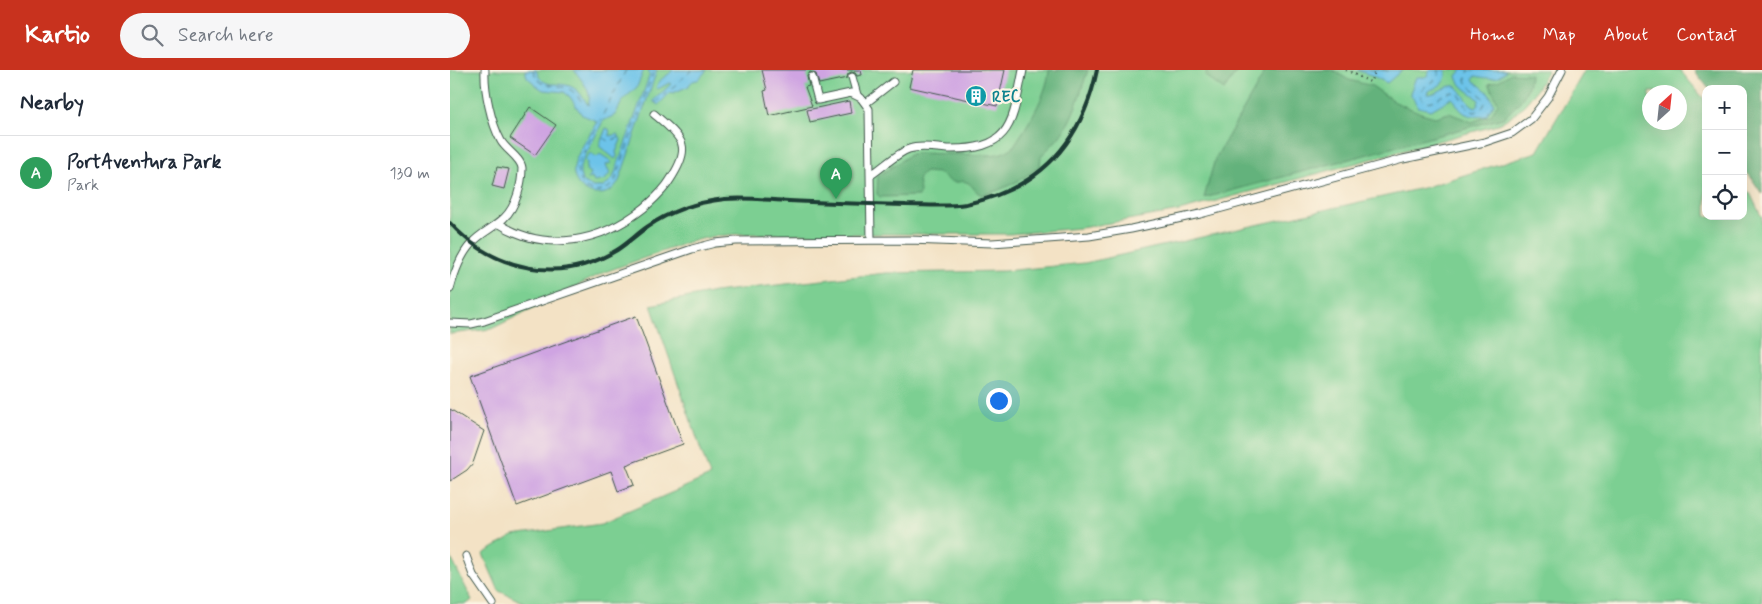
<!DOCTYPE html>
<html lang="en">
<head>
<meta charset="utf-8">
<style>
	:root { --surface:#fff; --page:#f6f6f7; --text:#1f2937; --muted:#747a83; --line:#e0e1e3; --accent:#c8321e }
	body { margin:0; font-family:Mynerve,sans-serif; background:var(--page); color:var(--text) }
	.controls { position:absolute; right:15px; top:15px; display:grid; overflow:hidden; border-radius:10px; box-shadow:0 5px 20px #0002 }
	.controls button { width:45px; height:45px; display:grid; place-items:center; padding:0; border:0; border-bottom:1px solid var(--line); background:var(--surface); color:var(--text); font:25px sans-serif }
	.compass { position:absolute; left:1192px; top:15px; width:45px; height:45px; border-radius:50%; background:var(--surface); box-shadow:0 5px 20px #0002; rotate:27deg }
	.you { position:absolute; left:548px; top:330px; width:18px; height:18px; margin:-12px; border:4px solid #fff; border-radius:50%; background:#1a73e8; box-shadow:0 0 0 8px #1a73e833 }
	.badge { display:grid; place-items:center; width:32px; height:32px; border-radius:50%; background:var(--accent); color:#fff; font-size:16px; font-weight:700 }
	.pin { position:absolute; translate:-50% -41px; filter:drop-shadow(0 1px 2px #0008) }
	.pin::after { content:''; position:absolute; top:26px; width:18px; height:15px; background:inherit; clip-path:polygon(0 0,100% 0,50% 100%) }
	.list { margin:0; padding:0; list-style:none }
	h2 { display:flex; justify-content:space-between; align-items:center; height:65px; margin:0; padding:0 20px; font-size:21px }
	h2 small { font-size:16px; font-weight:400; color:var(--muted) }
	.list li { display:grid; grid-template-columns:32px 1fr auto; gap:15px; align-items:center; box-sizing:border-box; height:75px; padding:0 20px; border-top:1px solid var(--line) }
	.list b { display:block; font-size:19px; white-space:nowrap }
	.list p { margin:0; font-size:16px; white-space:nowrap; color:var(--muted) }
	.list em { font-size:16px; font-style:normal; color:var(--muted) }
	.icon { flex:none; width:28px; height:28px; fill:none; stroke:currentColor; stroke-width:2; stroke-linecap:round; stroke-linejoin:round }
	.map { position:relative; flex:none; width:1312px; height:534px; overflow:hidden }
	header { display:flex; align-items:center; gap:30px; box-sizing:border-box; height:70px; padding:0 25px; background:var(--accent); color:#fff }
	header strong { font-size:24px }
	nav { display:flex; gap:28px; margin-inline-start:auto; font-size:18px }
	.search { width:350px; height:45px; background:var(--page); display:flex; align-items:center; gap:12px; box-sizing:border-box; padding:0 18px; border-radius:28px; color:var(--muted); font-size:19px }
	main { display:flex }
	aside { flex:1; background:var(--surface) }
	.map>svg:first-child { display:block }
</style>
</head>
<body>
<header>
<strong>Kartio</strong>
<div class="search"><svg class="icon" aria-label="search" viewBox="0 0 24 24"><circle cx="10" cy="10" r="6"/><path d="M15 15l6 6"/></svg>Search here</div>
<nav><a>Home</a><a>Map</a><a>About</a><a>Contact</a></nav>
</header>
<main>
<aside>
<h2>Nearby<small></small></h2>
<ul class="list">
<li><span class="badge" style="background:#2e9e5b">A</span><div><b>PortAventura Park</b><p>Park</p></div><em>130 m</em></li>
</ul>
</aside>
<div class="map">
<svg width="1312" height="534" viewBox="0 0 1312 534">
	<rect width="100%" height="100%" fill="#fcf5e5"/>
	<filter id="ink" filterUnits="userSpaceOnUse"><feTurbulence type="fractalNoise" baseFrequency=".02" numOctaves="2"/><feDisplacementMap in="SourceGraphic" scale="10" xChannelSelector="R" yChannelSelector="G"/><feConvolveMatrix kernelMatrix="1 2 1 2 8 2 1 2 1" color-interpolation-filters="sRGB"/></filter>
	<filter id="wash" filterUnits="userSpaceOnUse"><feTurbulence type="fractalNoise" baseFrequency=".0096" numOctaves="4" result="noise"/><feDisplacementMap in="SourceGraphic" scale="20" xChannelSelector="R" yChannelSelector="G"/><feGaussianBlur stdDeviation="1.12" result="paint"/><feColorMatrix in="noise" values="0 0 0 0 0 0 0 0 0 0 0 0 0 0 0 0 0 1.4 0 .05"/><feComposite in="paint" operator="in"/></filter>
	<g filter="url(#wash)">
		<rect width="100%" height="100%" fill="#f3e2c5"/>
		<path fill="#7bcf92" stroke="#4d8663" fill-rule="evenodd" d="M 0,0 L 1098,0 C 1083,27 1073,42 1044,56 L 729,141 L 631,158 L 560,164 L 290,164 L 266,166 L 242,171 L 155,202 L 41,259 L 0,264 Z
			M 1135,0 L 1230,0 L 1254,29 L 1256,56 L 1256,146 L 1293,146 L 1293,117 L 1300,123 L 1312,148 L 1312,534 L 77,534 L 49,521 L 33,484 L 63,466 L 152,453 L 260,406 L 201,235 L 264,222 L 436,203 L 554,201 L 635,193 L 973,118 L 1087,82 ZM 1200,22 L 1230,22 L 1230,52 L 1200,52 Z
			M 0,486 L 22,530 L 17,534 L 0,534 Z"/>
		<path fill="#64b27c" stroke="#427858" d="M 599,0 L 638,0 C 631,20 626,41 615,59 C 608,70 599,78 591,86 L 590,96 C 572,110 554,120 532,125 C 524,122 522,113 516,112 C 512,110 512,112 508,112 C 500,113 495,108 490,103 L 475,102 C 464,110 470,113 470,123 L 468,126 L 430,127 L 427,124 L 428,106 L 461,84 L 466,83 L 540,85 C 549,84 555,83 563,77 C 577,56 597,26 599,0 Z
			M 758,0 L 788,0 L 774,20 L 755,6 Z
			M 816,0 L 882,0 L 899,10 L 922,16 L 945,32 L 971,43 L 985,47 L 999,43 L 1022,52 L 1041,45 L 1048,33 L 1039,14 L 1050,10 L 1061,3 L 1080,4 C 1079,25 1068,35 1053,48 L 754,128 L 765,89 Z
			M 1244,0 L 1312,0 L 1312,124 L 1300,106 L 1293,100 L 1293,19 L 1259,19 Z"/>
		<path fill="#6cc3e9" stroke="#46808e" d="M 75,0 L 86,0 C 93,21 108,10 122,17 C 130,21 134,29 138,35 C 143,21 131,10 124,0 L 194,0 L 187,17 L 173,30 L 165,45 L 153,51 L 130,96 L 130,104 L 132,111 L 143,117 L 154,117 L 163,108 L 200,4 L 198,2 L 199,0 L 207,0 L 169,111 C 165,116 162,121 155,123 C 139,128 121,114 124,97 C 127,81 140,66 147,51 L 132,45 L 120,27 L 114,22 L 93,20 L 87,16 L 77,7 Z
			M 223,0 L 257,0 L 248,10 C 244,10 240,12 239,16 L 223,23 L 221,22 L 208,35 L 203,31 L 221,14 L 219,13 L 208,19 L 206,18 C 211,6 216,8 223,0 Z
			M 906,0 L 952,0 L 937,13 L 921,5 Z
			M 979,0 L 996,0 C 997,13 989,17 978,21 L 977,24 C 988,25 995,14 1006,16 C 1014,22 1017,35 1026,37 L 1028,35 L 1029,30 C 1021,21 1010,19 1007,6 L 1012,0 L 1056,0 C 1048,12 1037,8 1025,6 L 1023,10 L 1039,23 L 1044,34 L 1036,46 C 1025,47 1016,47 1009,38 C 1006,34 1006,31 1002,28 L 981,40 L 968,37 L 960,23 L 966,7 L 978,7 Z
			M 156,58 L 159,59 L 160,66 L 168,64 L 171,70 L 166,82 L 167,86 L 165,89 L 149,76 Z
			M 140,83 L 147,87 L 150,84 L 161,91 L 161,93 L 157,94 L 156,95 L 160,103 L 155,110 L 144,112 L 142,108 L 138,109 L 140,103 L 136,100 L 137,92 L 135,91 Z"/>
		<g fill="none" stroke-linecap="round" stroke-linejoin="round">
			<path stroke="#325e61" stroke-width="1" stroke-dasharray="6 5" stroke-linecap="butt" d="M 83,0 C 90,20 101,13 117,18 C 124,21 128,26 132,32
				M 176,0 L 128,93 C 123,118 149,133 165,111 L 204,0
				M 932,0 L 938,1 L 941,0
				M 989,0 C 989,13 977,12 971,21 L 971,28 L 975,31 C 986,35 995,19 1006,23 C 1016,27 1013,41 1026,42 L 1033,37 L 1035,33 C 1032,19 1014,20 1016,5 L 1020,0
				M 1034,0 L 1043,0
				M 205,33 L 242,0
				M 153,68 L 159,71 L 170,67"/>
		</g>
		<g id="blocks">
			<path fill="#cfa4e2" d="M 312,0 L 411,0 L 412,5 L 407,6 L 405,3 L 401,2 L 398,4 L 397,8 L 369,14 L 366,4 L 360,2 L 357,6 L 359,16 L 355,17 L 362,36 L 319,46 L 314,21 L 317,20 Z
				M 463,0 L 555,0 L 547,36 L 459,17 Z
				M 399,31 L 401,43 L 360,52 L 357,40 Z
				M 80,37 L 106,55 L 85,85 L 60,68 Z
				M 47,97 L 59,99 L 54,119 L 42,116 Z
				M 186,246 L 233,374 L 176,395 L 184,415 L 168,421 L 161,401 L 67,436 L 20,306 Z
				M 0,339 L 34,361 L 23,393 L 17,400 L 0,411 Z"/>
		</g>
	</g>
	<g filter="url(#ink)">
		<use href="#blocks" fill-opacity="0" stroke="#3f564a" stroke-width="1"/>
		<g fill="none" stroke-linecap="round" stroke-linejoin="round">
			<g stroke="#3f564a" stroke-width="9">
				<path id="lane" d="M 362,7 L 368,30 L 401,23 L 411,28 L 419,39 L 421,170
					M 402,7 L 407,25
					M 416,33 L 443,12
					M 421,105 C 432,98 447,83 459,79 C 470,75 486,78 498,79 C 562,80 562,54 573,0
					M 48,153 C 96,184 151,172 194,138 C 204,129 213,122 220,110 C 226,101 235,86 232,75 C 230,65 212,51 204,44
					M 0,219 C 4,204 10,186 21,174 C 30,163 44,158 54,148 C 66,137 72,114 72,98 C 71,88 56,80 51,71 C 41,53 34,20 35,0
					M 0,253 L 21,254 L 34,251 L 242,179 L 265,173 L 286,171 L 459,170 L 542,173 L 639,166 L 681,159 L 750,144 L 953,89 L 1035,72 L 1062,63 L 1081,49 L 1098,27 L 1112,0
					M 16,486 L 23,505 L 43,534"/>
			</g>
			<path stroke="#3f564a" stroke-width="2.5" stroke-dasharray="1 4" stroke-linecap="butt" d="M 896,0 L 920,12 L 926,0"/>
			<use href="#lane" stroke="#fff" stroke-width="7"/>
			<path stroke="#1f3d34" stroke-width="4" d="M 0,153 C 44,201 110,215 167,180 C 178,173 187,164 197,157 C 220,141 247,132 275,129 C 296,127 318,130 339,131 C 378,133 417,134 456,135 C 476,135 497,137 516,134 C 590,119 632,72 647,0"/>
		</g>
	</g>
	<defs>
		<g id="building-disc" transform="scale(1.125)"><circle r="9.5" fill="#0f9aa8" stroke="#fcf5e5"/><path d="M-4-6H4V6H1V3H-1V6H-4ZM-2.5-4.3h1.7v1.8h-1.7ZM.8-4.3h1.7v1.8H.8ZM-2.5-1h1.7V.8h-1.7ZM.8-1h1.7V.8H.8Z" fill="#fff"/></g>
	</defs>
	<g fill-rule="evenodd">
		<use href="#building-disc" x="526" y="26"/>
	</g>
	<g text-anchor="middle" stroke-width="4.5" stroke-linejoin="round" paint-order="stroke">
		<g font-size="16" font-weight="bold" fill="#0d838f" stroke="#fcf5e5" text-anchor="start">
			<text x="542" y="32">REC</text>
		</g>
	</g>
</svg>
<div class="controls">
<button>+</button>
<button>−</button>
<button><svg class="icon" aria-label="locate" viewBox="0 0 24 24"><circle cx="12" cy="12" r="6"/><path d="M12 2v4M12 18v4M2 12h4M18 12h4"/></svg></button>
</div>
<svg class="compass" viewBox="-18 -18 36 36"><path d="M0-13l5 13h-10z" fill="#e53935"/><path d="M0 13l5-13h-10z" fill="#747a83"/></svg>
<div class="you"></div>
<div class="pin badge" style="left:386px;top:129px;background:#2e9e5b">A</div>
</div>
</main>
</body>
</html>
